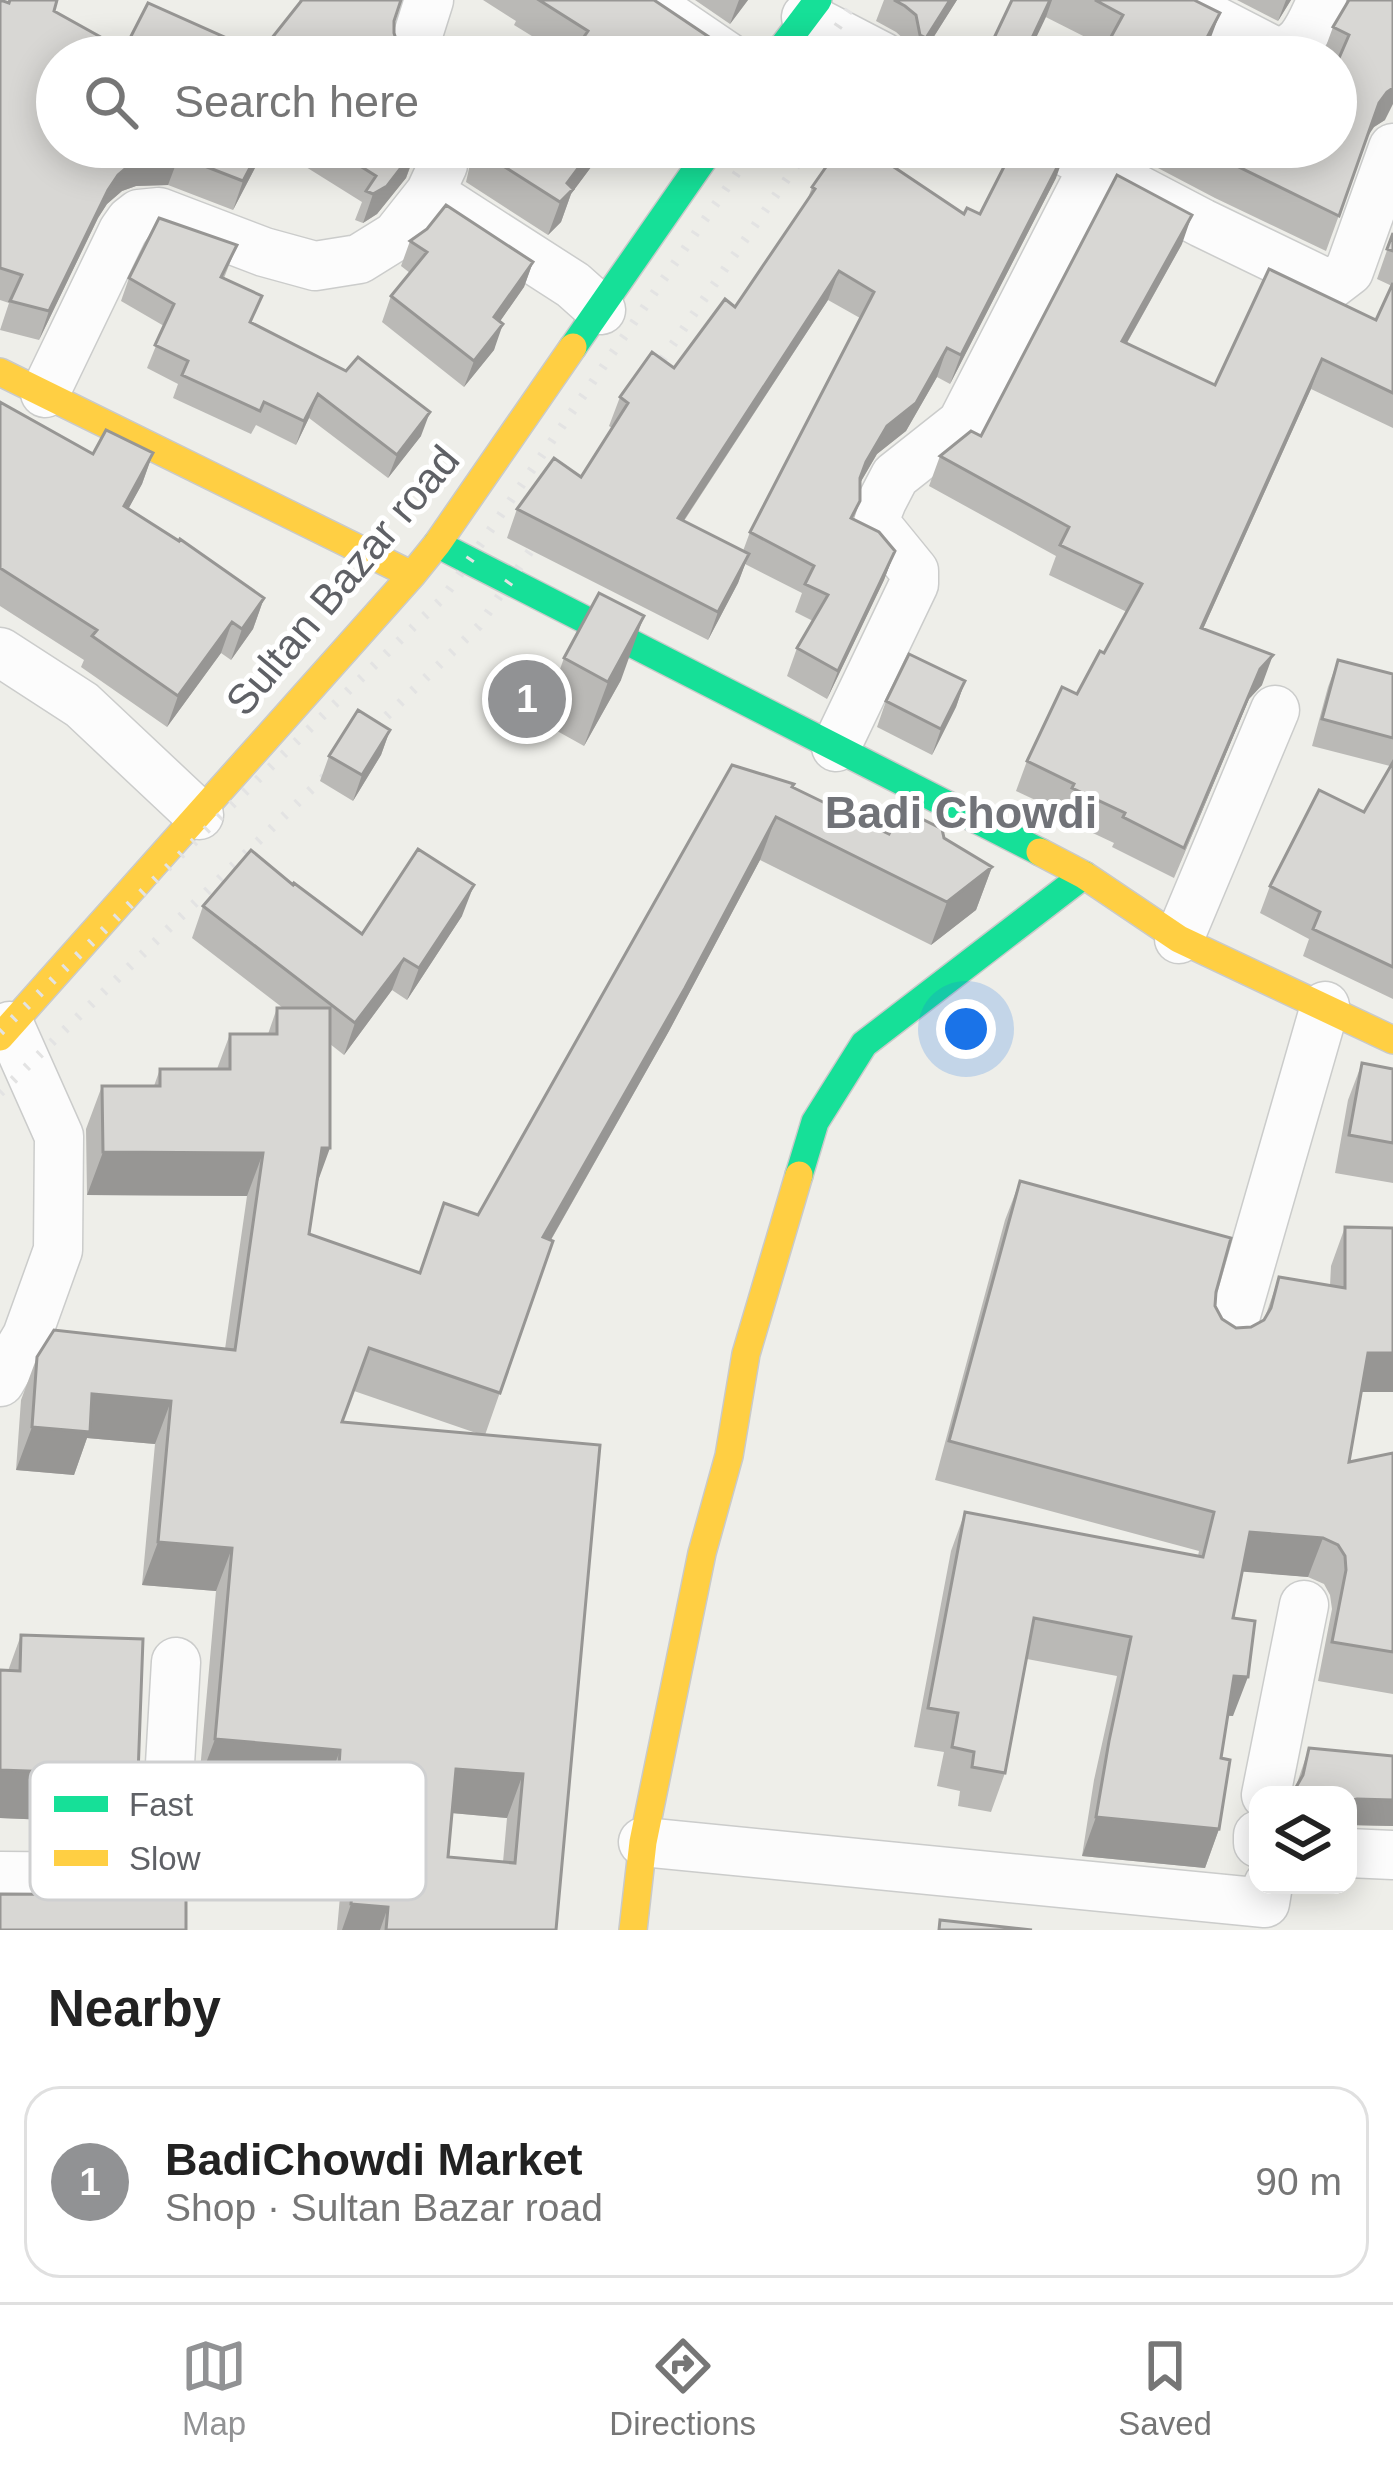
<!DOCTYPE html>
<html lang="en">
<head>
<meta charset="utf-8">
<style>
	:root { --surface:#fff; --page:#f6f6f6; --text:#222; --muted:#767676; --line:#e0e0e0; --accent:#919294 }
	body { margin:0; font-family:Arial,sans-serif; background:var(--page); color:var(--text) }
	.controls { position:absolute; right:36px; bottom:36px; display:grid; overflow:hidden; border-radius:24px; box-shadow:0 6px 30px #0003 }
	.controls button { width:108px; height:108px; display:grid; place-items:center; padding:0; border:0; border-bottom:3px solid var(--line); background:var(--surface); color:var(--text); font:60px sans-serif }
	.you { position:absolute; left:966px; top:1029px; width:42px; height:42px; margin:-30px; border:9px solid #fff; border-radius:50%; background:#1a73e8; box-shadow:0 0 0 18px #1a73e833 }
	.badge { display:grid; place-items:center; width:78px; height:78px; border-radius:50%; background:var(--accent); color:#fff; font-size:39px; font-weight:700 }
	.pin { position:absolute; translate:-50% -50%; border:6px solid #fff; box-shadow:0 3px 12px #0006 }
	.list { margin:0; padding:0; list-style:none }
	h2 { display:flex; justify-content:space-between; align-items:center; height:156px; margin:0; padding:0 48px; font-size:51px }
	h2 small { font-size:39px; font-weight:400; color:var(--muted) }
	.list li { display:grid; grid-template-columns:78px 1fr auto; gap:36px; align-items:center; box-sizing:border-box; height:192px; margin:0 24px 24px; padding:0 24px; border:3px solid var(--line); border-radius:36px }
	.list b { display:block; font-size:45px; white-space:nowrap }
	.list p { margin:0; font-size:39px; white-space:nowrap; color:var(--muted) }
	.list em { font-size:39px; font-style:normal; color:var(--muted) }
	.icon { flex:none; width:66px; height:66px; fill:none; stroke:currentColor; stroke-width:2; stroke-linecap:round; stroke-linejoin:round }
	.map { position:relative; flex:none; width:1393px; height:1930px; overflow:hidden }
	.search { position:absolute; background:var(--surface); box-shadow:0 6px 30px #0003; left:36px; right:36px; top:36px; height:132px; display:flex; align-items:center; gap:30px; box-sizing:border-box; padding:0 42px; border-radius:66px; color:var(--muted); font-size:45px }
	.sheet { height:372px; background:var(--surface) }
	nav { display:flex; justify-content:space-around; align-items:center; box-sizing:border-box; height:168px; border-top:3px solid var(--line); background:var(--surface); font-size:33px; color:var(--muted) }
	nav a { display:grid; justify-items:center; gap:6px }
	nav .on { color:var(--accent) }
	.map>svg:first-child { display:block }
</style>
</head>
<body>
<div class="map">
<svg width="1393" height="1930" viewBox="0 0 1393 1930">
	<rect width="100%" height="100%" fill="#eeeee9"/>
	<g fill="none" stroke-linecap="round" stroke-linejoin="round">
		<g stroke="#cbcccb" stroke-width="51">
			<path id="street" d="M 644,0 L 728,57
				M 1175,0 L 1274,51 C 1302,53 1311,22 1322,0
				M 806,17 L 883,57
				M 411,57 L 429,0
				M 1057,147 L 1202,223 L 1324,282 L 1332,284 L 1349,271 L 1393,148
				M 430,193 L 573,285 L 601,310
				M 45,393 L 123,231 L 130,221 L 139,214 L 159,212 L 264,252 L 315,266 L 359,259 L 396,236 L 430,193 L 443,165 L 439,147
				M 0,652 L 82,705 L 199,815
				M 836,747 L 914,584 L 914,571 L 879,528 L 876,516 L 882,501 L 895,476 L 962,423 L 1094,166
				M 1179,939 L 1275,710
				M 1229,1339 L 1325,1006
				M 0,1382 L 27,1336 L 58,1250 L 59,1136 L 10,1026
				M 1266,1795 L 1304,1605
				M 1258,1835 L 1258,1843
				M 643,1842 L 1265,1903 L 1268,1885
				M 1348,1853 L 1393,1855
				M 0,1876 L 118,1877 L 164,1866 L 176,1662"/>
		</g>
		<g stroke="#c9caca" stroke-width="30">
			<path id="fast" d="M 775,57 L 818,0
				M 573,347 L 712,147
				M 437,544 L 1040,852
				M 799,1175 L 815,1122 L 864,1044 L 1084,875"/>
		</g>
		<g stroke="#c9caca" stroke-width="30">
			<path id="slow" d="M 0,372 L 412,575
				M 1040,852 L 1084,875 L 1179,939 L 1393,1040
				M 0,1037 L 412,575 L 437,544 L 573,347
				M 633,1930 L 643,1842 L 702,1553 L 729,1456 L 746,1354 L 799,1175"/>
		</g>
		<use href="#street" stroke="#fcfcfc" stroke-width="48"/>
		<use href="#fast" stroke="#16e098" stroke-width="27"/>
		<use href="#slow" stroke="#ffcf43" stroke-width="27"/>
		<path stroke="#e3e3e3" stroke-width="9" stroke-dasharray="3 15" stroke-linecap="butt" d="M 817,57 L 856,0
			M 871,57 L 910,0
			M 642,389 L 809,147
			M 0,1032 L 444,597 L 755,147
			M 0,1093 L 479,626 L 550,522"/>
	</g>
	<path fill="#bab9b6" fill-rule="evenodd" d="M 0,0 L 8,3 L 8,0 L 57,0 L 54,11 L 124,50 L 260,53 L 301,2 L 299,0 L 401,0 L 394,21 L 392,57 L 57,57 L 266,147 L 233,210 L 168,185 L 136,186 L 122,191 L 107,204 L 98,218 L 39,340 L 0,330 L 9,303 L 0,300 Z
		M 483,0 L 654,0 L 709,37 L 701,57 L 566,57 L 514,25 L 516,21 Z
		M 695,0 L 748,0 L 730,24 Z
		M 884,0 L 957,0 L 921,57 L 910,57 L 906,41 L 896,32 L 876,21 Z
		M 1012,0 L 1194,0 L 1105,47 Z
		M 1237,0 L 1291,0 L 1278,21 Z
		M 1349,0 L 1385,120 L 1374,127 L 1367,138 L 1326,251 L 1215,198 L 1118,147 L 1336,147 L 1336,57 L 1322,57 L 1333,27 Z
		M 274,147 L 418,147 L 406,178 L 377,214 L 363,223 L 355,220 L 362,202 Z
		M 468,147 L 643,147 L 631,164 L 606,147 L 571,194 L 561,222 L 548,235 L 466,182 L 471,160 Z
		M 1056,178 L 950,384 L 937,377 L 906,431 L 877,454 L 860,483 L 860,501 L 854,519 L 895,551 L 884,580 L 827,699 L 787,676 L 797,648 L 813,621 L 795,612 L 802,593 L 745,564 L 738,583 L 708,640 L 507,538 L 517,509 L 581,477 L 612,428 L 609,426 L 620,397 L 674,368 L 735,307 L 807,201 L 812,187 L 964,214 L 980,214 ZM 828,300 L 860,318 L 750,532 L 743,551 L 684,521 Z
		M 1393,233 L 1393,428 L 1311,389 L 1203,629 L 1262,685 L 1249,699 L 1174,878 L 1112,847 L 1114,843 L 1061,818 L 1063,813 L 1016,791 L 1027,761 L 1077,694 L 1104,653 L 1127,612 L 1049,575 L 1056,556 L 929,486 L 940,456 L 981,436 L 1182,244 L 1127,343 L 1215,385 L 1376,320 L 1392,286 L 1377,279 Z
		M 410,241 L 533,262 L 524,287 L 500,321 L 494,350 L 464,387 L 382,322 L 391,296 L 410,273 L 401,266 Z
		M 237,245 L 224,278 L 252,323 L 421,436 L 388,478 L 309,418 L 296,445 L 256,425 L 251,434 L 173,398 L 178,384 L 147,368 L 164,326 L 121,301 L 129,278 Z
		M 0,402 L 93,454 L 153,453 L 142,484 L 128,509 L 264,598 L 253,629 L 231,660 L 221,653 L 167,727 L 81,667 L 84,660 L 0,606 Z
		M 564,658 L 621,680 L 584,746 L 541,722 Z
		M 1338,660 L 1393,674 L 1393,999 L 1303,956 L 1309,939 L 1260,913 L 1270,886 L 1364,812 L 1390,766 L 1312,746 L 1328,687 Z
		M 965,681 L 956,707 L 932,755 L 877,727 L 886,701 Z
		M 390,730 L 381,755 L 353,801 L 320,781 L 329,756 Z
		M 792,787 L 889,834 L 944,838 L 992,867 L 976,910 L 931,945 L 760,860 L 669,1031 L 551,1240 L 553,1241 L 485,1435 L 556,1930 L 337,1930 L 346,1829 L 322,1828 L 325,1793 L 199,1782 L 216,1591 L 142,1585 L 155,1444 L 87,1438 L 74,1475 L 16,1470 L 21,1400 L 37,1357 L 225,1349 L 247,1196 L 87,1195 L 86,1129 L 102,1086 L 154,1086 L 160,1069 L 217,1069 L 230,1034 L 268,1034 L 277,1008 L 283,1008 L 192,938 L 203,906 L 293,885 L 362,934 L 462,916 L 407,1000 L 392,990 L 344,1055 L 330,1044 L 316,1185 L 309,1234 L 419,1273 L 478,1215 ZM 354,1391 L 479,1434 L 342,1422 ZM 452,1813 L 507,1818 L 503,1862 L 448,1857 Z
		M 1362,1063 L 1393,1069 L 1393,1183 L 1335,1173 L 1348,1100 Z
		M 1020,1181 L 1216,1292 L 1215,1306 L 1222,1319 L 1236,1328 L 1251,1327 L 1264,1320 L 1279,1277 L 1330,1286 L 1331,1266 L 1345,1227 L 1393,1228 L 1393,1392 L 1361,1392 L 1349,1462 L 1393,1453 L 1393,1694 L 1318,1681 L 1332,1609 L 1330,1595 L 1324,1584 L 1308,1577 L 1242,1571 L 1233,1618 L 1233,1716 L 1228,1716 L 1221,1758 L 1219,1829 L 1205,1868 L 1082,1856 L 1094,1780 L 1117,1676 L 1027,1659 L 1005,1773 L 991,1812 L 958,1806 L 960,1791 L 937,1786 L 944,1752 L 914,1747 L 951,1551 L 965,1512 L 1198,1556 L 1199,1551 L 935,1480 L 1005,1220 Z
		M 21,1635 L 120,1823 L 0,1818 L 0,1670 L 8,1671 Z
		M 1309,1748 L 1393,1826 L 1348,1825 L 1348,1795 L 1293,1795 Z"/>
	<path fill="#979694" d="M 739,0 L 748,0 L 730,24 Z
		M 950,0 L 957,0 L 921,57 L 919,57 L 926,38 Z
		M 1050,0 L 1052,0 L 1046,17 L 1027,57 L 1023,57 Z
		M 1286,0 L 1291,0 L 1278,21 Z
		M 1220,13 L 1207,48 L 1202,47 Z
		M 709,37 L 701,57 L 695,57 Z
		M 1393,88 L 1393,104 L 1385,120 L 1374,127 L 1366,138 L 1379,103 L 1387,92 Z
		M 261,147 L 266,147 L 233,210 L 243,181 Z
		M 417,147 L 406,178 L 377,214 L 363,223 L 373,194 Z
		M 594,147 L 606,147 L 571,194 L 561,222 L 548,235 L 567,183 Z
		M 637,147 L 643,147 L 631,164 Z
		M 1066,150 L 1056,178 L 950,384 L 961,355 Z
		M 179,156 L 168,185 L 136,186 L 122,191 L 107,204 L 98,218 L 39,340 L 49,311 L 108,190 L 118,175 L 132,163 L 147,157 Z
		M 1192,215 L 1182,244 L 1111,371 L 1122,341 Z
		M 533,262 L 524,287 L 485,343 L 494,317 Z
		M 839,271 L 828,300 L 667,546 L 678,518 Z
		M 503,324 L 494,350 L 464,387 L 474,361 Z
		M 947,348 L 937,377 L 906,431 L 877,454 L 856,490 L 866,462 L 887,426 Z
		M 1322,359 L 1311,389 L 1190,658 L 1201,628 Z
		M 318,394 L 309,418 L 296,445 L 304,421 Z
		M 430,412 L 421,436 L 388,478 L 397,455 Z
		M 153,453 L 142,484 L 113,537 L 124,506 Z
		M 895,551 L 884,580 L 827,699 L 838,671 Z
		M 749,554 L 738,583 L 708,640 L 718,612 Z
		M 264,598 L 253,629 L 231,660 L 242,629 Z
		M 644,616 L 621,680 L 584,746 L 608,682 Z
		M 232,622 L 221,653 L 167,727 L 178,696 Z
		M 1273,655 L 1262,685 L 1249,699 L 1174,878 L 1260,669 Z
		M 965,681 L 956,707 L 932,755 L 941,729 Z
		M 390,730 L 381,755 L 353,801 L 362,775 Z
		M 776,817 L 760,860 L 669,1031 L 528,1280 L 543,1237 Z
		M 992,867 L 976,910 L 931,945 L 947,902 Z
		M 474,885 L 462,916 L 407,1000 L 419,968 Z
		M 404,959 L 392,990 L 344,1055 L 355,1023 Z
		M 322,1148 L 330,1148 L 314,1192 Z
		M 103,1152 L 263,1153 L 247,1196 L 87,1195 Z
		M 1368,1353 L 1393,1353 L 1393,1392 L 1354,1392 Z
		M 92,1394 L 171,1401 L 155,1444 L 87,1438 L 74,1475 L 16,1470 L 32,1427 Z
		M 1250,1532 L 1323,1538 L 1308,1577 L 1235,1571 Z
		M 158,1542 L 232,1548 L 216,1591 L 142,1585 Z
		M 1234,1676 L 1248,1677 L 1233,1716 L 1220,1715 Z
		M 215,1739 L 340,1750 L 325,1793 L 199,1782 Z
		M 456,1769 L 523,1774 L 507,1818 L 440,1812 Z
		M 0,1770 L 138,1775 L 120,1823 L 0,1818 Z
		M 338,1784 L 361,1786 L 346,1829 L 322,1828 Z
		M 1357,1799 L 1393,1800 L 1393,1826 L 1348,1825 L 1348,1801 Z
		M 1096,1817 L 1219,1829 L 1205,1868 L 1082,1856 Z
		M 351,1904 L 388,1907 L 380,1930 L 342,1930 Z"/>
	<path fill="#d8d7d4" stroke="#979694" stroke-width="3" fill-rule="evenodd" d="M 0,0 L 9,3 L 10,0 L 57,0 L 54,11 L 124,50 L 148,3 L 260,53 L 302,0 L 401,0 L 394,21 L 394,33 L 397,42 L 387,57 L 57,57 L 57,147 L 261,147 L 243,181 L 179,156 L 147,157 L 132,163 L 118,175 L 108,190 L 49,311 L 10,301 L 22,275 L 0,268 Z
		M 539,0 L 654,0 L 709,37 L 695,57 L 570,57 L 588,31 Z
		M 894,0 L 950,0 L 926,38 L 920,35 L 916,15 L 905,6 Z
		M 1012,0 L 1050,0 L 1023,57 L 985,57 Z
		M 1095,0 L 1194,0 L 1220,13 L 1202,47 L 1226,57 L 1100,57 L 1123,15 Z
		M 1349,0 L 1393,0 L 1393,88 L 1387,92 L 1379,103 L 1339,216 L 1198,147 L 1336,147 L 1336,65 L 1349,35 L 1333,27 Z
		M 499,48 L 510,57 L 491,57 Z
		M 330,147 L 417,147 L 387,186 L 373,194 L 366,191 L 376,176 Z
		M 479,147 L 594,147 L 567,183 L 573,189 L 560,202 L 478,150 Z
		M 840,147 L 864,147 L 964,214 L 967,208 L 980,214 L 1014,147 L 1061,147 L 1066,150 L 961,355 L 947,348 L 916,403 L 887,426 L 866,462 L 860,478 L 860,501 L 851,518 L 879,532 L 895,551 L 838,671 L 797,648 L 828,595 L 805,584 L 814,566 L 750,532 L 874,292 L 839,271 L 678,518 L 749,554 L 718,612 L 517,509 L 554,458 L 581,477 L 628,403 L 620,397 L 652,352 L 674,368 L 725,299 L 735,307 L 815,189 L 812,187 Z
		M 1117,175 L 1192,215 L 1122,341 L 1215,385 L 1269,269 L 1376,320 L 1393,283 L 1393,393 L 1322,359 L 1201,628 L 1273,655 L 1260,669 L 1184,848 L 1123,817 L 1125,813 L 1072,788 L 1074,784 L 1027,761 L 1062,687 L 1077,694 L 1100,651 L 1104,653 L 1142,584 L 1060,545 L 1069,527 L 940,456 L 971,431 L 981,436 Z
		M 446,205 L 533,262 L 494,317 L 503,324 L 474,361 L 391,296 L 427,252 L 410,241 L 427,229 Z
		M 159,218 L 237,245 L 221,277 L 262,296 L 250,322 L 346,371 L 358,357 L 430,412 L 397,455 L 318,394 L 304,421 L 264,402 L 260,411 L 182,375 L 188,361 L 155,345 L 174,304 L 129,278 Z
		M 1393,233 L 1393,251 L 1387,249 Z
		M 0,402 L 93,454 L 106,430 L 153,453 L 124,506 L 179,541 L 180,539 L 264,598 L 242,629 L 232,622 L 178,696 L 92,636 L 97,630 L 0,568 Z
		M 599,593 L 644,616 L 608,682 L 564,658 Z
		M 909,654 L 965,681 L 941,729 L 886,701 Z
		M 1338,660 L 1393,674 L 1393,738 L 1322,719 Z
		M 358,710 L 390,730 L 362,775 L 329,756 Z
		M 1393,762 L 1393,967 L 1313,929 L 1320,912 L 1270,886 L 1319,790 L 1364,812 Z
		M 732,765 L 794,784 L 792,787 L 889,834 L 902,809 L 942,829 L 944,838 L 992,867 L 947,902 L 776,817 L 685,988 L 543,1237 L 553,1241 L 500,1393 L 369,1348 L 342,1422 L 600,1445 L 556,1930 L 386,1930 L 388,1907 L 351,1904 L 361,1786 L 338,1784 L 340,1750 L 215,1739 L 232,1548 L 158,1542 L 171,1401 L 92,1394 L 90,1432 L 32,1427 L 37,1357 L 54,1330 L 235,1350 L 263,1153 L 103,1152 L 102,1086 L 160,1086 L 160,1069 L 230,1069 L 230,1034 L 277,1034 L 277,1008 L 330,1008 L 330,1148 L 322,1148 L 309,1234 L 420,1273 L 444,1203 L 478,1215 ZM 456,1769 L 523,1774 L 515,1863 L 448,1857 Z
		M 418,849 L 474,885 L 419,968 L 404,959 L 355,1023 L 203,906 L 251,850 L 293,885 L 294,883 L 362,934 Z
		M 1362,1063 L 1393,1069 L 1393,1143 L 1349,1135 Z
		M 1020,1181 L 1231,1238 L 1216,1292 L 1215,1306 L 1222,1319 L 1236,1328 L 1251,1327 L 1264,1320 L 1271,1308 L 1279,1277 L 1345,1288 L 1345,1227 L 1393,1228 L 1393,1353 L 1368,1353 L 1349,1462 L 1393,1453 L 1393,1652 L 1332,1642 L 1346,1570 L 1345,1556 L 1338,1545 L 1323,1538 L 1250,1532 L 1233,1618 L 1255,1621 L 1248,1677 L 1234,1676 L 1221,1758 L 1230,1760 L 1219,1829 L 1096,1817 L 1109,1741 L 1131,1637 L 1034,1618 L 1005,1773 L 972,1767 L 974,1752 L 952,1747 L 958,1713 L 928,1708 L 965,1512 L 1203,1557 L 1214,1512 L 949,1441 Z
		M 21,1635 L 143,1639 L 138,1775 L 0,1770 L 0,1670 L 20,1671 Z
		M 1309,1748 L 1393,1756 L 1393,1800 L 1357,1799 L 1348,1801 L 1348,1795 L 1294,1795 L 1295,1789 L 1303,1775 Z
		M 0,1894 L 186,1895 L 186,1930 L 0,1930 Z
		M 940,1920 L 1032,1930 L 939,1930 Z"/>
	<g text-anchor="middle" stroke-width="10" stroke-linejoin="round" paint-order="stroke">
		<g font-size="42" fill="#5f6166" stroke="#fff">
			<text transform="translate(342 580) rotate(-50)" y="15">Sultan Bazar road</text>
		</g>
		<g font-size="45" font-weight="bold" fill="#717378" stroke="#fff">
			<text x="961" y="828">Badi Chowdi</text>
		</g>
	</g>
	<rect x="30" y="1762" width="396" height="138" rx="18" fill="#fff" stroke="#cfd0d1" stroke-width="3"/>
	<rect x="54" y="1796" width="54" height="16" fill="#16e098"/>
	<rect x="54" y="1850" width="54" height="16" fill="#ffcf43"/>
	<g font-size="33" fill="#5f6166">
		<text x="129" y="1816">Fast</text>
		<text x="129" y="1870">Slow</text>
	</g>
</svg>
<div class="controls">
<button><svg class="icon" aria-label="layers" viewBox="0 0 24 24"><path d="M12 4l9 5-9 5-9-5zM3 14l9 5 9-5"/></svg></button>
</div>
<div class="you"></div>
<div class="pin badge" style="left:527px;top:699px">1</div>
<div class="search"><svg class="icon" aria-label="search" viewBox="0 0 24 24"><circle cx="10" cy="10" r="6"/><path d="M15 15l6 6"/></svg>Search here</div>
</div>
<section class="sheet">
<h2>Nearby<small></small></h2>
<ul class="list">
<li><span class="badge">1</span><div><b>BadiChowdi Market</b><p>Shop · Sultan Bazar road</p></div><em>90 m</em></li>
</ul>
</section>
<nav>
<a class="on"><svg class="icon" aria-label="map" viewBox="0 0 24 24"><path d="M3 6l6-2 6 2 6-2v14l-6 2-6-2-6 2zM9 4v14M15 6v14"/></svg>Map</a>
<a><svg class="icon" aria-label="directions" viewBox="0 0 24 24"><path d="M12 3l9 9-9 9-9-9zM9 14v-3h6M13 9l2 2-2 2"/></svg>Directions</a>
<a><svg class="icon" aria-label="saved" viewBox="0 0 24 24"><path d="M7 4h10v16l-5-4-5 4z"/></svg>Saved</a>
</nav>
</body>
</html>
